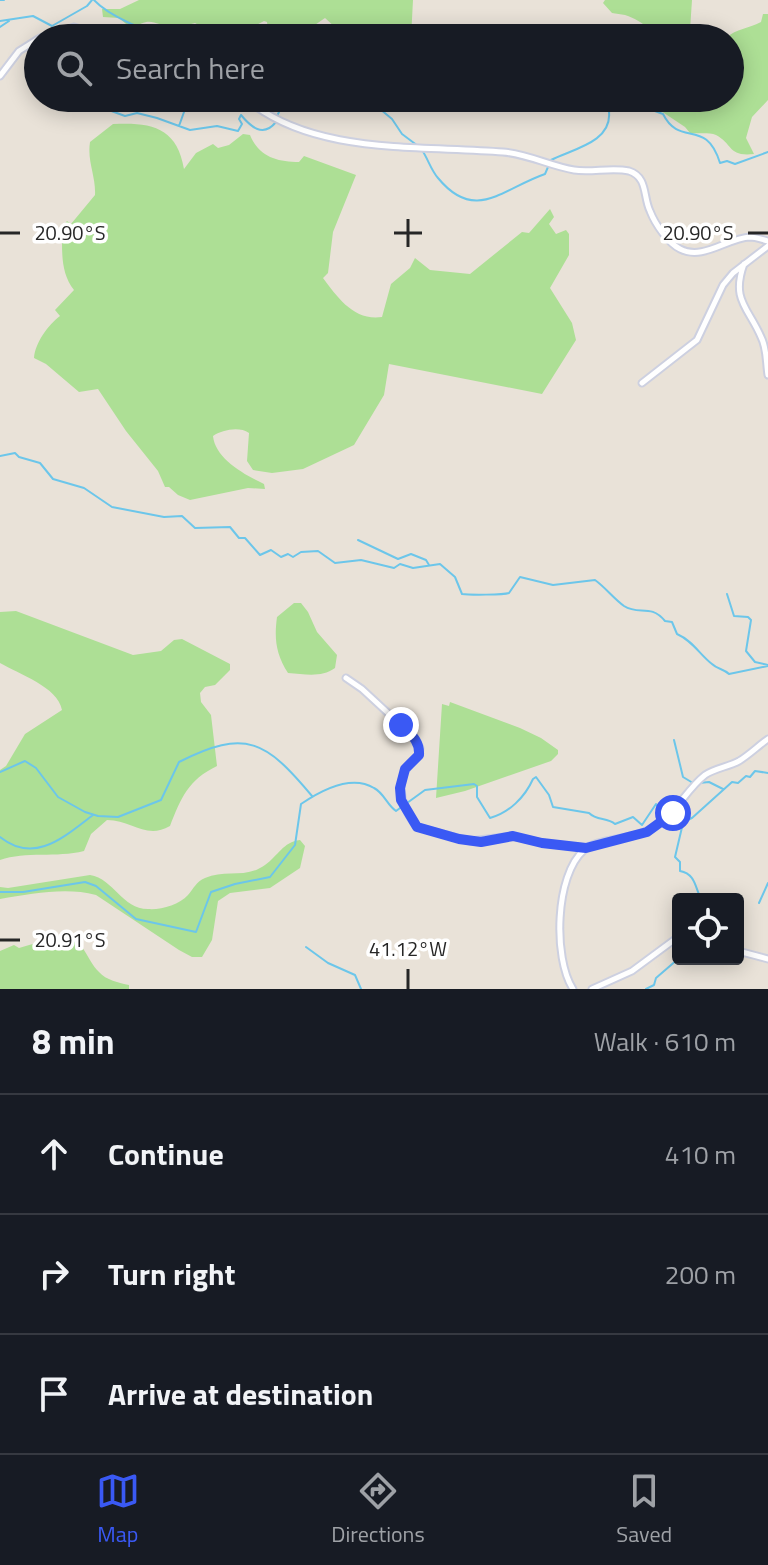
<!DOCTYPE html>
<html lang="en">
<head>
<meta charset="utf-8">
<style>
	:root { --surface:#171b24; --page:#242831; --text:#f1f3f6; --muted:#9ea1a6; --line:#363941; --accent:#3a59f4 }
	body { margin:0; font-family:"Titillium Web",sans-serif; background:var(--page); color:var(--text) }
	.controls { position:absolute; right:24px; bottom:24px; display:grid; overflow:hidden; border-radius:8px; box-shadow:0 4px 20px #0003 }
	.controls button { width:72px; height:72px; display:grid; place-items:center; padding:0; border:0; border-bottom:2px solid var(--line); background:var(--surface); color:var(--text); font:40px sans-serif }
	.stop { position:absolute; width:24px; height:24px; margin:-18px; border:6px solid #3a59f4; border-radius:50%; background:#fff }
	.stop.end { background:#3a59f4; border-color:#fff; box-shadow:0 2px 8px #0008 }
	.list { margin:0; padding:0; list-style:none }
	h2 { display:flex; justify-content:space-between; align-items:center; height:104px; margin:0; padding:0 32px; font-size:34px }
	h2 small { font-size:26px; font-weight:400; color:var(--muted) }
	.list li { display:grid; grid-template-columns:52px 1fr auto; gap:24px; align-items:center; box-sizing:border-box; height:120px; padding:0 32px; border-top:2px solid var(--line) }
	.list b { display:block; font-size:30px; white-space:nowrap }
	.list em { font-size:26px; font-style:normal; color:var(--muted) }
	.icon { flex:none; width:44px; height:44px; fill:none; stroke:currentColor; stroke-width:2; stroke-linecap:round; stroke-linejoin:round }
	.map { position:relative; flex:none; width:768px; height:989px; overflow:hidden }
	.search { position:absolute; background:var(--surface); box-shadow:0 4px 20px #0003; left:24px; right:24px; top:24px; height:88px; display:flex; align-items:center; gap:20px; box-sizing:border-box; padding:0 28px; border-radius:44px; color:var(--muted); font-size:30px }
	.sheet { height:464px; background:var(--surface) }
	nav { display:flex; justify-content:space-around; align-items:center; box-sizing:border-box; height:112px; border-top:2px solid var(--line); background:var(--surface); font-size:22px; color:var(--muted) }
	nav a { display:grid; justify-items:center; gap:4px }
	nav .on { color:var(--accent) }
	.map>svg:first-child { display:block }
</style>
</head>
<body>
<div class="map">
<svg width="768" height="989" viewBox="0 0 768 989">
	<rect width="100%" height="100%" fill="#e9e2d8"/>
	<path fill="#addf95" d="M 139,0 L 413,0 L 411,38 L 347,38 L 325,18 L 296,38 L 269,38 L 267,22 L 264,21 L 232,38 L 206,38 L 202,27 L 195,23 L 172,29 C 155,23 149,16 132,29 L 119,18 L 103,17 L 102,9 L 120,9 Z
		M 605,0 L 692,0 L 690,30 C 661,51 652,23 625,15 C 621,14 616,14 612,13 L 603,3 Z
		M 763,14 L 768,14 L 768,100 L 752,117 L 746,138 L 754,154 C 728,157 733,144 716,135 C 709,132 697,134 690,133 L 685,127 L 658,109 L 666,98 L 730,98 L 730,38 L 726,38 C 737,28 748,29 761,22 Z
		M 113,124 C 151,122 177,127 184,169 L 196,153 L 213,144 L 218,148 L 229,145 L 243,134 L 250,135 C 259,157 277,162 299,162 L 304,156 L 356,175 L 333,232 L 328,273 L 323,278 C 338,298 354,321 382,317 L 391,284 L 410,268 L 415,258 L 430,270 L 470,274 L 522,232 L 529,233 L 550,209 L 554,217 L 549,224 L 556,234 L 566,230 L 569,234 L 569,255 L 550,288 L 572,323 L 576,340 L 542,394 L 389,364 L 384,395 L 354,445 L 303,469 L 272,473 L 253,470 L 247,461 L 249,433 C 239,426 222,430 213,436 C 215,458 243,474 264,484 L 265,489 L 248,488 L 190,500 L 178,495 L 169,487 L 165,487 L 158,471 L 126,431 L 98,389 L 79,392 L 46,364 L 34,358 C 35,343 48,325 60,316 L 55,310 L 74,290 C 63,276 62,260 62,242 L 67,241 L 68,233 L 63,229 L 63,226 L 67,221 L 71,224 L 95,195 C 96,176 87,162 90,142 Z
		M 294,603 L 301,603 L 308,612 L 317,632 L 337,655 L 335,668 C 321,678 305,674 288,673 C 276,654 274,639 277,617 Z
		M 16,611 L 133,655 L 161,651 L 174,640 L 182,639 L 230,664 L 230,670 L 215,685 L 205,687 L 200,693 L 201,702 L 211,715 L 217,766 C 188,780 181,798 170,826 C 146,840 132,820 107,820 L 91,834 L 84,851 C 56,858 26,851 0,860 L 0,770 L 6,766 L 25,734 L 62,710 C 58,687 19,674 0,663 L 0,612 Z
		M 450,702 L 520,728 L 541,738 L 558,750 L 558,754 L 551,761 L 465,791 L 436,798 L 442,704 L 449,706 Z
		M 300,840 L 305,846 L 300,868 L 270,888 L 230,893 L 218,901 L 212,940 L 202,957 L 192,957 L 179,950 L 96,895 C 65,887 32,894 0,899 L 0,887 L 8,888 L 90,875 C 114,879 122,909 148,909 C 161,910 179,905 188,895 C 194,888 196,882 205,878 C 225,869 246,879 265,865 C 278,856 283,842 300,840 Z
		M 63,935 C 85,940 86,959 99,972 C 106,980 119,983 129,985 L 129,989 L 0,989 L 0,951 L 14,945 L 19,948 Z"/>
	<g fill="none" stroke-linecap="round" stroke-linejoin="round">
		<path stroke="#6cc6ea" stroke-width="2" d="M 0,0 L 4,0
			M 94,0 C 107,14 147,34 166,34 C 173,34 178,31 185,32 L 191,38
			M 0,21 L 33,16 L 52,26 L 87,6 L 92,0
			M 0,27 L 9,21
			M 104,98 L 106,109 L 125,116 L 137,113 L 157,118 L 190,130 L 217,126 L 238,131 L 242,124 L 239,119 L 241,115 C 251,127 263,138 276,122
			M 633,98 L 644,107 L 663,114 C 680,148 706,117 720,163 L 727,161 L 735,164 L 768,152
			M 277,116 L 280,110 L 291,104 L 328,106 L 347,101 L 364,100 L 380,109 L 392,119 L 402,134 L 418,146
			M 179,126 L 189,98
			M 422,150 C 428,159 431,170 438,178 C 475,223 502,189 545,174 L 551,160 C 573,149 612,142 609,112 L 622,98
			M 0,456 L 15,453 L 19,457 L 40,463 L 53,479 L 84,488 L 112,507 L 164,517 L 182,516 L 195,528 L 230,527 L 239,538 L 245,538 L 260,555 L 271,550 L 281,557 L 288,554 L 293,557 L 301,552 L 318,551 L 335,563 L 361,560 L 394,568 L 400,564 L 413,568 L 440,564 L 455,577 L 462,594 C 469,595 503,595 509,593 L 520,577 L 553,585 L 595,580 C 606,588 613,598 624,606 C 639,616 650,603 665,621 L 672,622 L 677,634 C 693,641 700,655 712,664 C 717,669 724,669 729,674 L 768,666
			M 358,540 L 398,559 L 411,554 L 426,560 L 429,565
			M 727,594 L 734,616 L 748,617 L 751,620 L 746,651 L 755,662 L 768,665
			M 674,740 L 683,777 L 693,783
			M 0,772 L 25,761 L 36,768 L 58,797 L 85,812 L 98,816 L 118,817 L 161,800 L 179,762 C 246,728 266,741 312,796
			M 699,783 L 709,782 L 723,789
			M 683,823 L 675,857 L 680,862 L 680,871 C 696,874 695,888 701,899
			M 0,837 C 35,865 65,836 93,815
			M 0,892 L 23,892 L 85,882 L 96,886 L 136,919 L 196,932 L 211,892 L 235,884 L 270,877 L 295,845 L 301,804 C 320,791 351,774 374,788 C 384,793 387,805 396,811 L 425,790 L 474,784 L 477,786 L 477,797 L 490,818 C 509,813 525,797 533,779 L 536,777 L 549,795 L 553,807 L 589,813 C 597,821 607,817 615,824 L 633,817 L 642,825 L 656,804 L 676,825 L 692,818 L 732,782 L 738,783 L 746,776 L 750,777 L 755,771 L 768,773
			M 759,903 L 768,883
			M 306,947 L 328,963 L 355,975 L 361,989
			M 646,989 L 654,985 L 656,978 L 678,959"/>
		<g stroke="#cdd0e0" stroke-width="9">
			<path id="street" d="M 40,38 L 74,27 L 111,38
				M 0,76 L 19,51 L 38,39
				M 245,98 C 312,156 421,145 503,152 C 528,154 550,166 574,170 C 591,173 611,167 629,171 C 648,177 643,197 650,211 C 655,224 668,243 680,249 C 703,261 727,238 750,237 C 756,237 763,240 768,241
				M 744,264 C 731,300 748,307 761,337 C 767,348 766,363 768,375
				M 642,383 L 697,340 L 723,285 L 733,273 L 768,246
				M 346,678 L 362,689 L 415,738 L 420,748 L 419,755 C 393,775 398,803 417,827 L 470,841 L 513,836 L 542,843 L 586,848
				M 738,951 L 768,959
				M 573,989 C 553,958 555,875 584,850 C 598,837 637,841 659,824 C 678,810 687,789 705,775 C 715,768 728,767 739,761 C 749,755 758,746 768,739
				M 592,989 L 632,971 L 678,937"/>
		</g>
		<use href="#street" stroke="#fff" stroke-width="5"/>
	</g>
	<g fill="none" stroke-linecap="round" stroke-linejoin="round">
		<path stroke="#3a59f4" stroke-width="10" d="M 401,725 C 410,734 420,740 419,755 L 405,769 L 400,788 L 401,800 L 417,827 L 459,839 L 481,842 L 513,836 L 542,843 L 586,848 L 647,832 L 673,813"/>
	</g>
	<path fill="none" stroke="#262626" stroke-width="3" d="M 408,219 L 408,247M 0,233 L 20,233M 394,233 L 422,233M 748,233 L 768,233M 0,940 L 20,940M 408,969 L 408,989"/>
	<g font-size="20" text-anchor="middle" fill="#262626" stroke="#fff" stroke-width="7" stroke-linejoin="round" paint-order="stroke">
		<text x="70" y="240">20.90°S</text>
		<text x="698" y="240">20.90°S</text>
		<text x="70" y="947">20.91°S</text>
		<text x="408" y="956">41.12°W</text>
	</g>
</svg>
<div class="controls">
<button><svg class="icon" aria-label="locate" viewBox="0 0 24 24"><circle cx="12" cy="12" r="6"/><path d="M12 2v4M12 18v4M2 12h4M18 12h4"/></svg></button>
</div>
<div class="stop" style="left:673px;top:813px"></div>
<div class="stop end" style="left:401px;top:725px"></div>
<div class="search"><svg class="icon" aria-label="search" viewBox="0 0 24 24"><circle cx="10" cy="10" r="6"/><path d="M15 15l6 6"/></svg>Search here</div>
</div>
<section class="sheet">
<h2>8 min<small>Walk · 610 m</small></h2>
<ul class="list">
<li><svg class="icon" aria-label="ahead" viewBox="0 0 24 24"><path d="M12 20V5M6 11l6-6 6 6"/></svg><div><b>Continue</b></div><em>410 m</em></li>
<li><svg class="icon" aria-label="right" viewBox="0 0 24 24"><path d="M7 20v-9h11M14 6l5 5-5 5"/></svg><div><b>Turn right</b></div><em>200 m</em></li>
<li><svg class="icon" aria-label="arrive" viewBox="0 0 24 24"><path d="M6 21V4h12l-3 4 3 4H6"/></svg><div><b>Arrive at destination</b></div></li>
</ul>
</section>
<nav>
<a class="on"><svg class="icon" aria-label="map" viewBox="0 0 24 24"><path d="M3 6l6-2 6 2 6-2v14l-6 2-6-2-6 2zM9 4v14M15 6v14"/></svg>Map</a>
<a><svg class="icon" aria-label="directions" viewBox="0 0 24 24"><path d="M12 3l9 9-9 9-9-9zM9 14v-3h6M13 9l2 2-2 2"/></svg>Directions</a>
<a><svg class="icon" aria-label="saved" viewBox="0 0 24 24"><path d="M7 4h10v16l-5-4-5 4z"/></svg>Saved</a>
</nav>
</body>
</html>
